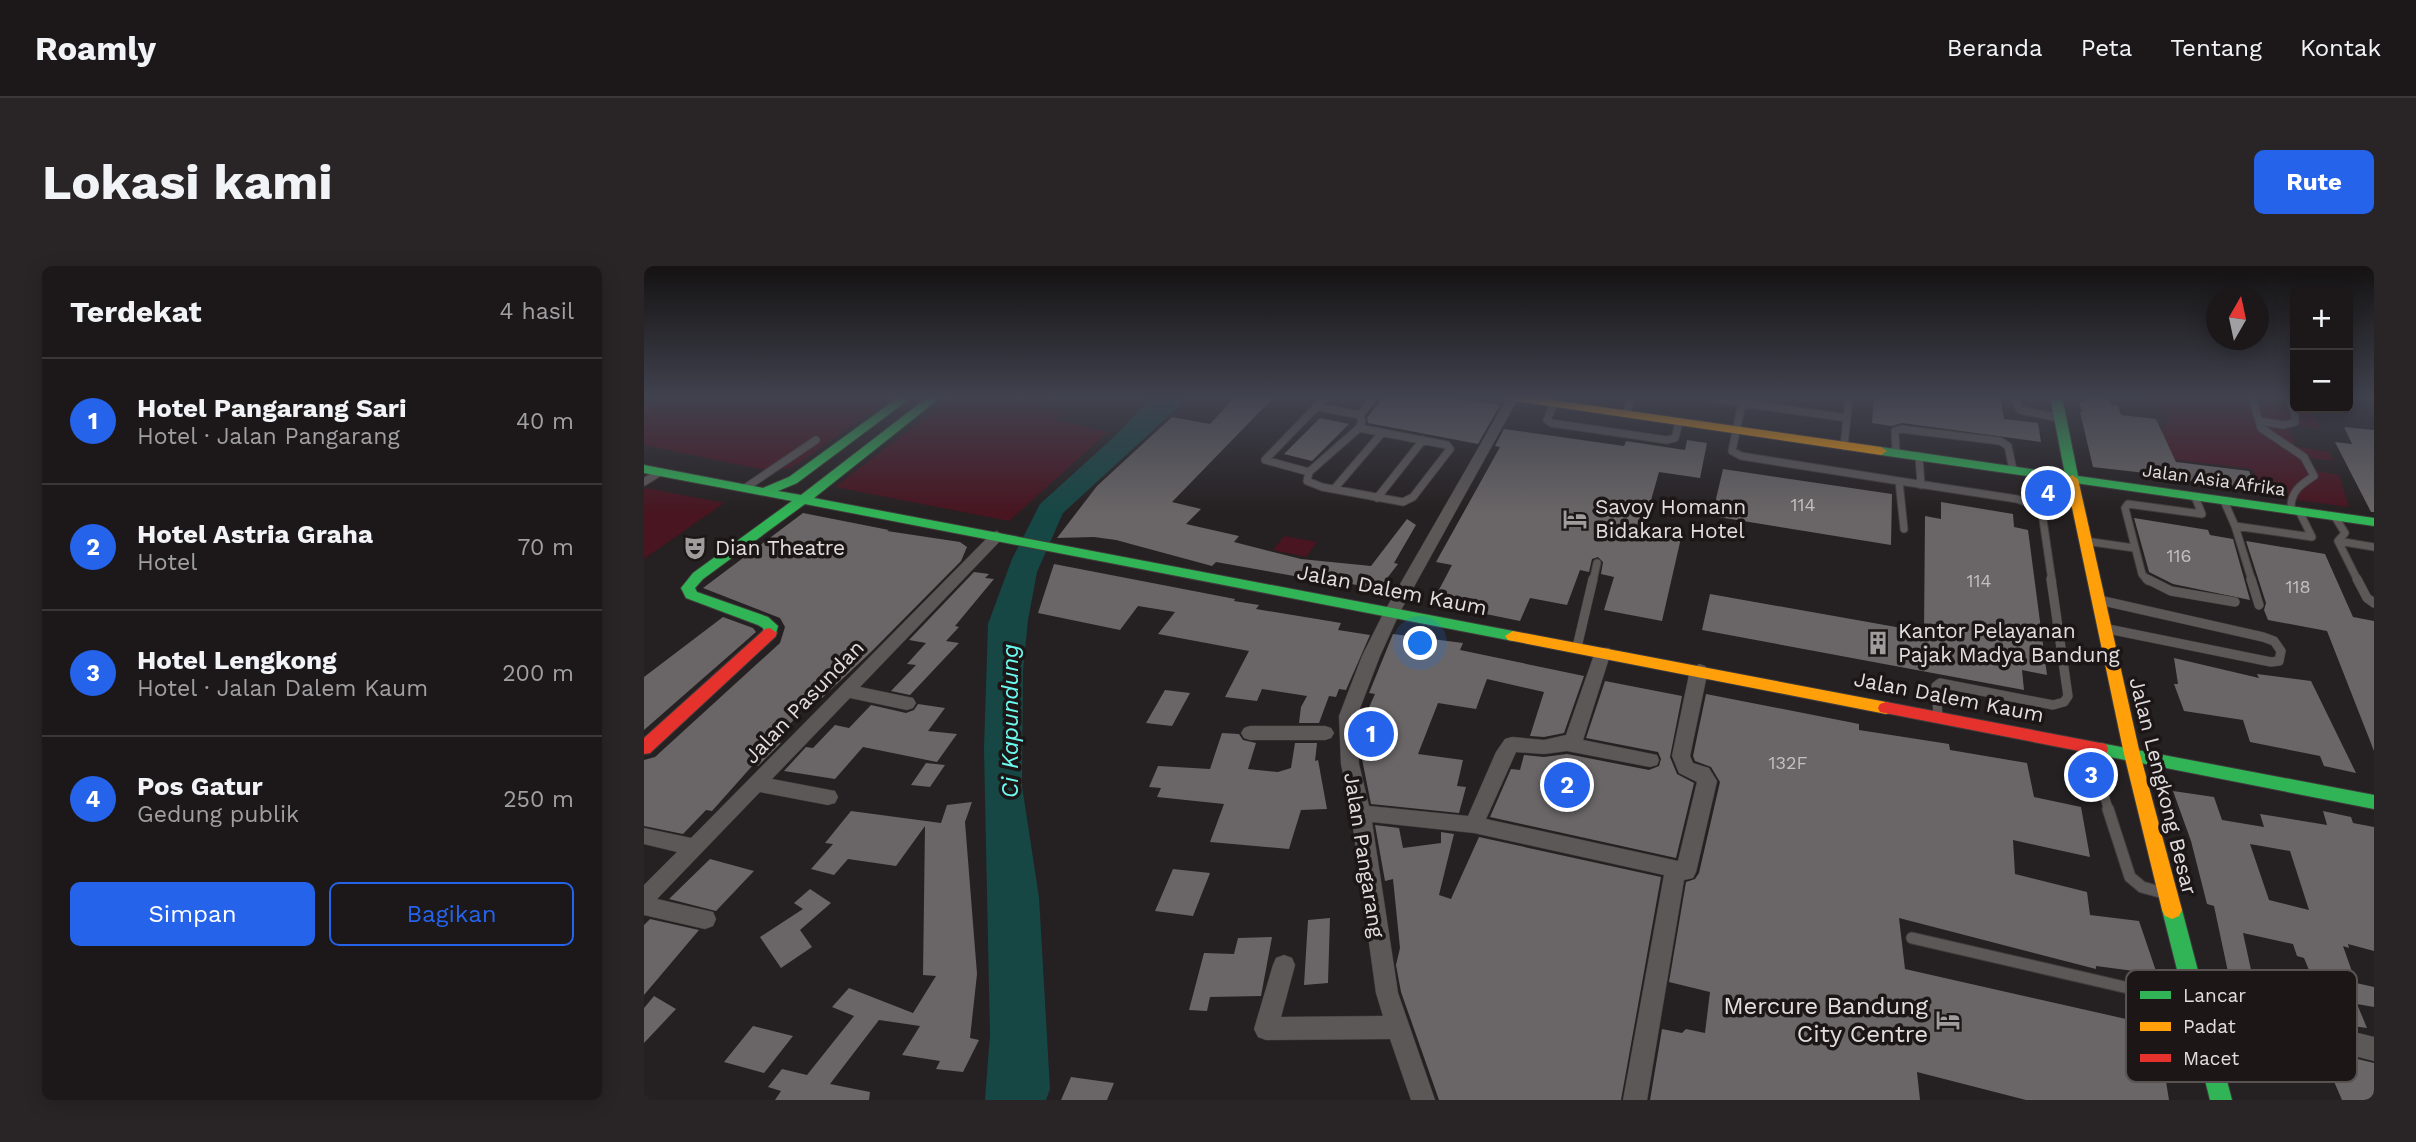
<!DOCTYPE html>
<html lang="id">
<head>
<meta charset="utf-8">
<style>
	:root { --surface:#1c1819; --page:#292526; --text:#f1f3f6; --muted:#a0a0a2; --line:#3a3738; --accent:#2563eb }
	body { margin:0; font-family:"Work Sans",sans-serif; background:var(--page); color:var(--text) }
	.controls { position:absolute; right:21px; top:21px; display:grid; overflow:hidden; border-radius:10px; box-shadow:0 4px 18px #0003 }
	.controls button { width:63px; height:63px; display:grid; place-items:center; padding:0; border:0; border-bottom:2px solid var(--line); background:var(--surface); color:var(--text); font:35px sans-serif }
	.compass { position:absolute; left:1562px; top:21px; width:63px; height:63px; border-radius:50%; background:var(--surface); box-shadow:0 4px 18px #0003; rotate:9deg }
	.you { position:absolute; left:777px; top:378px; width:24px; height:24px; margin:-18px; border:5px solid #fff; border-radius:50%; background:#1a73e8; box-shadow:0 0 0 10px #1a73e833 }
	.badge { display:grid; place-items:center; width:46px; height:46px; border-radius:50%; background:var(--accent); color:#fff; font-size:23px; font-weight:700 }
	.pin { position:absolute; translate:-50% -50%; border:4px solid #fff; box-shadow:0 2px 7px #0006 }
	.list { margin:0; padding:0; list-style:none }
	h2 { display:flex; justify-content:space-between; align-items:center; height:91px; margin:0; padding:0 28px; font-size:30px }
	h2 small { font-size:23px; font-weight:400; color:var(--muted) }
	.list li { display:grid; grid-template-columns:46px 1fr auto; gap:21px; align-items:center; box-sizing:border-box; height:126px; padding:0 28px; border-top:2px solid var(--line) }
	.list b { display:block; font-size:26px; white-space:nowrap }
	.list p { margin:0; font-size:23px; white-space:nowrap; color:var(--muted) }
	.list em { font-size:23px; font-style:normal; color:var(--muted) }
	.actions { display:flex; gap:14px; padding:21px 28px }
	.actions a { flex:1; padding:16px 0; border:2px solid var(--accent); border-radius:10px; text-align:center; font-size:24px; color:var(--accent) }
	.actions .main { background:var(--accent); color:#fff }
	.map { position:relative; flex:none; width:1730px; height:834px; overflow:hidden; border-radius:10px }
	header { display:flex; align-items:center; gap:42px; box-sizing:border-box; height:98px; padding:0 35px; background:var(--surface); border-bottom:2px solid var(--line) }
	header strong { font-size:33px }
	nav { display:flex; gap:38px; margin-inline-start:auto; font-size:24px }
	.intro { display:flex; align-items:center; justify-content:space-between; box-sizing:border-box; height:168px; padding:0 42px }
	h1 { margin:0; font-size:49px }
	.button { padding:18px 32px; border-radius:10px; background:var(--accent); color:#fff; font-size:24px; font-weight:700 }
	main { display:flex; gap:42px; padding:0 42px }
	aside { flex:1; background:var(--surface); border-radius:10px; box-shadow:0 4px 18px #0003 }
	.map>svg:first-child { display:block }
</style>
</head>
<body>
<header>
<strong>Roamly</strong>
<nav><a>Beranda</a><a>Peta</a><a>Tentang</a><a>Kontak</a></nav>
</header>
<div class="intro"><h1>Lokasi kami</h1><a class="button">Rute</a></div>
<main>
<aside>
<h2>Terdekat<small>4 hasil</small></h2>
<ul class="list">
<li><span class="badge">1</span><div><b>Hotel Pangarang Sari</b><p>Hotel · Jalan Pangarang</p></div><em>40 m</em></li>
<li><span class="badge">2</span><div><b>Hotel Astria Graha</b><p>Hotel</p></div><em>70 m</em></li>
<li><span class="badge">3</span><div><b>Hotel Lengkong</b><p>Hotel · Jalan Dalem Kaum</p></div><em>200 m</em></li>
<li><span class="badge">4</span><div><b>Pos Gatur</b><p>Gedung publik</p></div><em>250 m</em></li>
</ul>
<div class="actions"><a class="main">Simpan</a><a>Bagikan</a></div>
</aside>
<div class="map">
<svg width="1730" height="834" viewBox="0 0 1730 834">
	<rect width="100%" height="100%" fill="#252021"/>
	<path fill="#481520" d="M 0,131 L 248,131 L 157,196 L 144,203 L 125,205 L 0,179 Z
		M 308,131 L 405,131 L 395,140 L 420,145 L 412,154 L 464,166 L 365,255 L 191,221 Z
		M 1499,131 L 1651,131 L 1651,142 L 1666,142 L 1678,163 L 1643,159 L 1651,180 L 1685,186 L 1690,195 L 1664,192 L 1669,204 L 1695,209 L 1705,241 L 1623,230 L 1608,203 L 1527,193 L 1516,168 L 1523,156 L 1516,141 L 1502,139 Z
		M 2,222 L 80,237 L 0,293 L 0,224 Z
		M 640,270 L 673,276 L 662,291 L 629,284 Z"/>
	<path fill="#164744" d="M 508,131 L 545,131 L 419,247 L 393,306 L 384,354 L 379,405 L 378,520 L 395,631 L 406,823 L 402,834 L 341,834 L 346,769 L 340,483 L 344,358 L 368,293 L 396,238 L 470,171 Z"/>
	<path fill="#6a6667" fill-rule="evenodd" d="M 591,131 L 630,131 L 528,236 L 557,243 L 542,258 L 595,270 L 590,276 L 657,293 L 727,300 L 763,253 L 772,259 L 750,297 L 754,298 L 734,324 L 686,313 L 684,316 L 572,296 L 568,300 L 472,274 L 450,271 L 413,272 L 453,220 L 528,151 L 566,158 Z
		M 739,131 L 799,131 L 856,139 L 834,178 L 724,157 L 723,152 Z
		M 1230,131 L 1356,131 L 1360,153 L 1394,157 L 1397,176 L 1258,157 L 1248,160 L 1228,157 Z
		M 1439,131 L 1463,131 L 1468,139 L 1474,140 L 1477,149 L 1512,153 L 1532,196 L 1605,205 L 1612,224 L 1537,214 L 1536,211 L 1449,201 L 1436,146 L 1438,146 L 1435,136 L 1441,136 Z
		M 676,152 L 705,158 L 668,195 L 640,188 Z
		M 1700,161 L 1730,164 L 1730,246 L 1727,246 L 1691,176 L 1708,178 Z
		M 860,163 L 980,180 L 982,175 L 1041,184 L 1043,174 L 1063,177 L 1056,212 L 1015,206 L 998,266 L 1037,272 L 1018,355 L 960,344 L 970,311 L 957,308 L 959,296 L 954,291 L 948,293 L 945,306 L 936,304 L 923,339 L 886,332 L 876,355 L 788,337 L 808,299 L 792,296 L 856,181 L 851,180 Z
		M 1079,203 L 1248,228 L 1247,279 L 1068,250 Z
		M 1297,236 L 1369,248 L 1370,261 L 1384,264 L 1403,409 L 1378,404 L 1380,424 L 1058,364 L 1066,328 L 1280,366 L 1281,250 L 1297,253 Z
		M 159,247 L 245,264 L 243,265 L 316,276 L 323,281 L 317,295 L 227,386 L 178,432 L 170,431 L 130,476 L 137,477 L 114,500 L 109,499 L 68,545 L 62,544 L 39,568 L 0,560 L 0,494 L 11,491 L 136,377 L 141,361 L 136,352 L 59,322 Z
		M 1490,252 L 1564,264 L 1566,269 L 1589,273 L 1606,334 L 1529,318 L 1505,306 Z
		M 1602,275 L 1681,288 L 1709,351 L 1730,355 L 1730,485 L 1683,365 L 1624,354 L 1620,344 L 1622,337 Z
		M 410,298 L 591,333 L 590,335 L 615,339 L 612,343 L 697,357 L 694,364 L 726,369 L 702,424 L 695,423 L 692,431 L 685,430 L 675,457 L 655,457 L 657,441 L 663,430 L 618,423 L 613,435 L 581,431 L 605,385 L 514,368 L 531,346 L 494,340 L 476,364 L 394,347 Z
		M 330,306 L 345,308 L 341,312 L 350,313 L 311,360 L 315,361 L 302,375 L 315,377 L 266,429 L 247,425 L 272,399 L 263,398 L 282,377 L 265,374 Z
		M 79,351 L 109,362 L 112,366 L 0,464 L 0,411 Z
		M 749,368 L 819,377 L 816,384 L 940,410 L 920,467 L 900,471 L 886,470 L 900,426 L 843,413 L 832,443 L 794,437 L 774,488 L 819,494 L 813,520 L 822,521 L 815,547 L 727,538 L 717,488 L 729,449 L 722,448 L 731,428 L 725,427 Z
		M 1530,392 L 1615,412 L 1613,408 L 1667,415 L 1712,507 L 1680,500 L 1676,490 L 1606,476 L 1599,454 L 1540,445 L 1530,418 L 1534,418 Z
		M 961,415 L 1038,430 L 1026,491 L 1033,508 L 1050,517 L 1032,592 L 846,551 L 867,503 L 876,504 L 880,489 L 900,491 L 923,488 L 1005,504 L 1015,500 L 1017,493 L 1014,486 L 942,472 Z
		M 521,424 L 546,427 L 528,460 L 502,457 Z
		M 1062,428 L 1215,458 L 1215,464 L 1305,478 L 1306,484 L 1383,497 L 1390,531 L 1437,541 L 1446,591 L 1369,574 L 1371,608 L 1443,626 L 1446,649 L 1495,655 L 1513,708 L 1452,700 L 1452,703 L 1255,652 L 1261,703 L 1513,760 L 1525,834 L 1382,834 L 1273,806 L 1276,834 L 1006,834 L 1018,763 L 1038,767 L 1042,763 L 1061,767 L 1066,726 L 1025,716 L 1042,616 L 1051,613 L 1055,607 L 1076,516 L 1067,501 L 1051,495 L 1049,490 Z
		M 274,438 L 301,442 L 284,465 L 313,468 L 293,496 L 219,481 L 191,513 L 140,505 L 162,481 L 169,482 L 191,459 L 205,462 L 227,439 L 262,447 L 270,444 Z
		M 578,467 L 595,468 L 599,474 L 612,477 L 604,503 L 634,506 L 647,502 L 651,477 L 673,477 L 671,495 L 674,494 L 683,543 L 657,544 L 645,583 L 566,576 L 580,538 L 513,531 L 517,522 L 505,521 L 514,500 L 566,503 Z
		M 282,497 L 301,499 L 286,521 L 267,519 Z
		M 1529,525 L 1570,531 L 1578,554 L 1620,561 L 1616,548 L 1683,559 L 1679,545 L 1707,551 L 1709,557 L 1730,561 L 1730,685 L 1704,678 L 1705,682 L 1699,680 L 1712,717 L 1730,721 L 1730,741 L 1713,738 L 1723,762 L 1679,756 L 1618,740 L 1611,723 L 1677,733 L 1660,692 L 1653,690 L 1649,678 L 1599,667 L 1609,713 L 1584,706 L 1570,640 L 1563,638 L 1547,575 ZM 1606,578 L 1646,585 L 1665,644 L 1625,634 Z
		M 328,536 L 321,556 L 333,708 L 326,772 L 335,774 L 319,806 L 292,803 L 296,795 L 258,789 L 276,760 L 235,754 L 186,818 L 226,826 L 225,834 L 131,834 L 137,825 L 124,821 L 138,803 L 163,809 L 210,750 L 188,741 L 205,722 L 269,747 L 292,710 L 279,709 L 281,560 L 252,600 L 204,593 L 190,609 L 167,603 L 189,578 L 181,577 L 207,545 L 297,557 L 303,539 Z
		M 731,559 L 755,562 L 759,582 L 797,577 L 797,566 L 810,568 L 795,629 L 807,633 L 835,571 L 1017,611 L 977,834 L 795,834 L 757,726 L 752,699 L 756,682 L 749,613 L 741,615 Z
		M 66,593 L 110,605 L 72,645 L 25,633 Z
		M 529,603 L 566,607 L 549,650 L 511,645 Z
		M 166,623 L 187,637 L 156,664 L 168,681 L 137,702 L 116,671 L 159,643 L 150,637 Z
		M 686,652 L 684,717 L 660,719 L 664,654 Z
		M 6,653 L 55,664 L 0,729 L 0,659 Z
		M 628,671 L 617,730 L 566,731 L 563,745 L 545,744 L 560,687 L 590,688 L 594,672 Z
		M 10,730 L 32,743 L 0,777 L 0,742 Z
		M 109,760 L 149,770 L 120,807 L 80,796 Z
		M 1607,772 L 1630,777 L 1631,782 L 1705,791 L 1730,797 L 1730,834 L 1698,834 L 1688,811 L 1616,802 Z
		M 427,811 L 470,817 L 463,834 L 417,834 Z"/>
	<g fill="none" stroke-linecap="round" stroke-linejoin="round">
		<g stroke="#403c3d" stroke-width="9">
			<path id="lane-far2" d="M 1065,131 L 1098,137
				M 1370,131 L 1376,144 L 1415,152
				M 1608,131 L 1617,162 L 1660,191 L 1670,210 C 1656,219 1646,226 1647,244
				M 910,137 L 903,154 L 907,157 L 1023,174 L 1031,172 L 1035,156
				M 674,141 L 716,149
				M 982,148 L 988,131
				M 1203,152 L 1205,131
				M 1615,155 L 1640,159 L 1651,156 L 1651,148 L 1644,131
				M 715,162 L 803,179 L 806,183 L 769,231 L 759,236 L 678,221 L 663,215 L 665,206 Z
				M 715,162 L 718,155 L 716,149 L 730,131
				M 1200,180 L 1203,152 L 1098,137 L 1088,185 L 1097,190 L 1255,215 L 1260,263
				M 1252,187 L 1251,165 L 1257,163 L 1356,175 L 1364,180 L 1369,204
				M 1275,190 L 1277,219
				M 665,206 L 621,194 L 682,131
				M 1255,215 L 1373,233 L 1389,239 L 1398,247 L 1408,315
				M 0,216 L 16,206
				M 101,222 L 172,174
				M 690,223 L 738,167
				M 733,232 L 779,174
				M 1580,235 L 1591,260 L 1608,315
				M 1691,251 L 1701,267 L 1694,275
				M 1591,260 L 1668,271 L 1655,245
				M 1441,275 L 1490,282
				M 1694,275 L 1714,315
				M 1694,275 L 1730,281
				M 949,315 L 953,297
				M 1504,315 L 1498,308 L 1481,242 L 1484,238 L 1558,248 L 1551,231"/>
		</g>
		<g stroke="#403c3d" stroke-width="10">
			<path id="lane-far1" d="M 1503,313 L 1527,325 L 1591,336
				M 1607,313 L 1615,339
				M 1713,313 L 1723,332 L 1730,337
				M 1455,334 L 1619,371 L 1630,375 L 1637,385 L 1635,395 L 1627,396 L 1464,363
				M 933,381 L 949,313
				M 1294,450 L 1292,420 L 1296,417 L 1409,439 L 1420,436 L 1424,430 L 1407,313
				M 1459,526 L 1465,545"/>
		</g>
		<g stroke="#403c3d" stroke-width="13">
			<path id="lane" d="M 1464,543 L 1486,611 L 1498,621 L 1516,626
				M 1268,672 L 1545,736"/>
		</g>
		<g stroke="#403c3d" stroke-width="1">
			<path id="street" d="M 875,131 L 756,346 L 736,390 L 713,450 L 715,498 L 725,540 L 824,550 L 852,486 L 861,473 L 868,471 L 900,474 L 922,469 L 951,386 L 953,382 L 965,382 L 967,386 L 939,474 L 1013,489 L 1015,494 L 1013,499 L 1006,501 L 923,485 L 900,488 L 872,486 L 842,553 L 1034,595 L 1053,516 L 1035,507 L 1028,490 L 1046,404 L 1055,398 L 1061,400 L 1064,404 L 1046,490 L 1049,497 L 1065,502 L 1073,515 L 1052,606 L 1049,612 L 1040,614 L 1003,834 L 979,834 L 1020,609 L 830,567 L 728,556 L 754,727 L 791,834 L 767,834 L 746,773 L 622,774 L 614,771 L 610,763 L 629,699 L 632,692 L 640,689 L 648,692 L 651,699 L 637,751 L 739,750 L 732,727 L 707,547 L 697,498 L 695,450 L 718,390 L 740,346 L 863,132 Z
				M 353,265 L 360,270 L 358,273 L 216,421 L 269,432 L 272,437 L 269,442 L 263,444 L 206,432 L 128,513 L 191,525 L 194,531 L 191,537 L 184,539 L 116,526 L 13,633 L 69,646 L 72,653 L 69,660 L 61,663 L 0,649 L 0,619 L 33,586 L 0,578 L 0,562 L 47,572 L 348,267 Z
				M 606,460 L 681,460 L 687,462 L 690,467 L 687,472 L 681,474 L 606,474 L 600,472 L 597,467 L 600,462 Z
				M 1553,727 L 1730,771 L 1730,795 L 1553,749 L 1545,746 L 1541,738 L 1545,730 Z"/>
		</g>
		<g stroke="#403c3d" stroke-width="2">
			<path id="fast" d="M 255,131 L 268,131 L 153,217 L 134,225 L 157,229 L 284,131 L 297,131 L 170,232 L 869,365 L 877,370 L 869,375 L 161,238 L 59,313 L 51,322 L 53,326 L 124,351 L 134,360 L 131,371 L 121,371 L 119,362 L 114,359 L 42,332 L 37,322 L 49,307 L 148,235 L 0,207 L 0,199 L 119,222 L 145,211 Z
				M 1406,131 L 1418,131 L 1434,210 L 1730,252 L 1730,260 L 1237,189 L 1231,185 L 1237,181 L 1421,208 Z
				M 1456,477 L 1730,529 L 1730,543 L 1456,489 L 1450,488 L 1448,483 L 1450,478 Z
				M 1528,635 L 1535,638 L 1538,644 L 1588,834 L 1566,834 L 1518,644 L 1521,638 Z"/>
		</g>
		<g stroke="#403c3d" stroke-width="2">
			<path id="slow" d="M 859,131 L 888,131 L 1237,181 L 1243,185 L 1237,189 L 865,134 Z
				M 1428,209 L 1434,213 L 1496,488 L 1538,644 L 1535,650 L 1528,653 L 1521,650 L 1518,644 L 1480,488 L 1422,213 Z
				M 869,365 L 1242,436 L 1248,438 L 1250,442 L 1248,446 L 1242,448 L 864,374 L 861,370 Z"/>
		</g>
		<g stroke="#403c3d" stroke-width="2">
			<path id="jam" d="M 126,362 L 133,367 L 131,371 L 6,487 L 0,488 L 0,472 L 121,363 Z
				M 1242,436 L 1456,477 L 1462,478 L 1464,483 L 1462,488 L 1456,489 L 1236,446 L 1234,442 L 1236,438 Z"/>
		</g>
		<use href="#lane-far2" stroke="#5c5858" stroke-width="7"/>
		<use href="#lane-far1" stroke="#5c5858" stroke-width="9"/>
		<use href="#lane" stroke="#5c5858" stroke-width="11"/>
		<use href="#street" fill="#5c5858" fill-rule="evenodd"/>
		<use href="#fast" fill="#30b455" fill-rule="evenodd"/>
		<use href="#slow" fill="#ff9f0a" fill-rule="evenodd"/>
		<use href="#jam" fill="#e5322d" fill-rule="evenodd"/>
	</g>
	<linearGradient id="sky" x2="0" y2="1"><stop stop-color="#141212"/><stop offset="0.53" stop-color="#40424e"/><stop offset="1" stop-color="#40424e" stop-opacity="0"/></linearGradient>
	<rect width="1730" height="248" fill="url(#sky)"/>
	<defs>
		<g id="hotel-bare" transform="scale(1.89)"><path d="M-6-4.5h1.5V1H6V5H4.5V3h-9V5H-6ZM-4 0a1.8 1.8 0 1 1 3.6 0ZM.5 0V-2.5h3Q6-2.5 6 0Z" fill="#a09b9c" stroke="#1d1617" stroke-width="2.5" paint-order="stroke"/></g>
		<g id="theatre-bare" transform="scale(1.89)"><path d="M-5-5.5Q0-4 5-5.5V0Q5 5 0 6Q-5 5-5 0ZM-3.3-2.5H-1v1.5H-3.3ZM1-2.5H3.3v1.5H1ZM-2.8 1Q0 5.5 2.8 1Z" fill="#a09b9c" stroke="#1d1617" stroke-width="2.5" paint-order="stroke"/></g>
		<g id="building-bare" transform="scale(1.89)"><path d="M-4-6H4V6H1V3H-1V6H-4ZM-2.5-4.3h1.7v1.8h-1.7ZM.8-4.3h1.7v1.8H.8ZM-2.5-1h1.7V.8h-1.7ZM.8-1h1.7V.8H.8Z" fill="#a09b9c" stroke="#1d1617" stroke-width="2.5" paint-order="stroke"/></g>
	</defs>
	<g fill-rule="evenodd">
		<use href="#hotel-bare" x="931" y="253"/>
		<use href="#theatre-bare" x="51" y="282"/>
		<use href="#building-bare" x="1234" y="377"/>
		<use href="#hotel-bare" x="1304" y="754"/>
	</g>
	<g text-anchor="middle" stroke-width="7" stroke-linejoin="round" paint-order="stroke">
		<g font-size="18" fill="#e2ddde" stroke="#1d1617">
			<text transform="translate(1570 214) rotate(8)" y="6">Jalan Asia Afrika</text>
		</g>
		<g font-size="18" fill="#c4bfc0">
			<text x="1159" y="245">114</text>
			<text x="1535" y="296">116</text>
			<text x="1335" y="321">114</text>
			<text x="1654" y="327">118</text>
			<text x="1144" y="503">132F</text>
		</g>
		<g font-size="21" fill="#e2ddde" stroke="#1d1617" text-anchor="start">
			<text x="951" y="248">Savoy Homann<tspan x="951" dy="24">Bidakara Hotel</tspan></text>
			<text x="71" y="289">Dian Theatre</text>
			<text x="1254" y="372">Kantor Pelayanan<tspan x="1254" dy="24">Pajak Madya Bandung</tspan></text>
		</g>
		<g font-size="21" fill="#e2ddde" stroke="#1d1617">
			<text transform="translate(748 324) rotate(11)" y="7">Jalan Dalem Kaum</text>
			<text transform="translate(1305 431) rotate(11)" y="7">Jalan Dalem Kaum</text>
			<text transform="translate(160 436) rotate(-46)" y="7">Jalan Pasundan</text>
			<text transform="translate(1519 520) rotate(76)" y="7">Jalan Lengkong Besar</text>
			<text transform="translate(720 589) rotate(81)" y="7">Jalan Pangarang</text>
		</g>
		<g font-size="23" font-style="italic" fill="#6bfbf1" stroke="#1d1617">
			<text transform="translate(366 455) rotate(-90)" y="8">Ci Kapundung</text>
		</g>
		<g font-size="24" fill="#e2ddde" stroke="#1d1617" text-anchor="end">
			<text x="1284" y="748">Mercure Bandung<tspan x="1284" dy="28">City Centre</tspan></text>
		</g>
	</g>
	<rect x="1482" y="704" width="231" height="112" rx="10" fill="#1d1617" stroke="#585253" stroke-width="2"/>
	<rect x="1496" y="725" width="31" height="8" fill="#30b455"/>
	<rect x="1496" y="756" width="31" height="9" fill="#ff9f0a"/>
	<rect x="1496" y="788" width="31" height="8" fill="#e5322d"/>
	<g font-size="19" fill="#e2ddde">
		<text x="1539" y="736">Lancar</text>
		<text x="1539" y="767">Padat</text>
		<text x="1539" y="799">Macet</text>
	</g>
</svg>
<div class="controls">
<button>+</button>
<button>−</button>
</div>
<svg class="compass" viewBox="-18 -18 36 36"><path d="M0-13l5 13h-10z" fill="#e53935"/><path d="M0 13l5-13h-10z" fill="#a0a0a2"/></svg>
<div class="you"></div>
<div class="pin badge" style="left:727px;top:468px">1</div>
<div class="pin badge" style="left:923px;top:519px">2</div>
<div class="pin badge" style="left:1447px;top:509px">3</div>
<div class="pin badge" style="left:1404px;top:227px">4</div>
</div>
</main>
</body>
</html>
